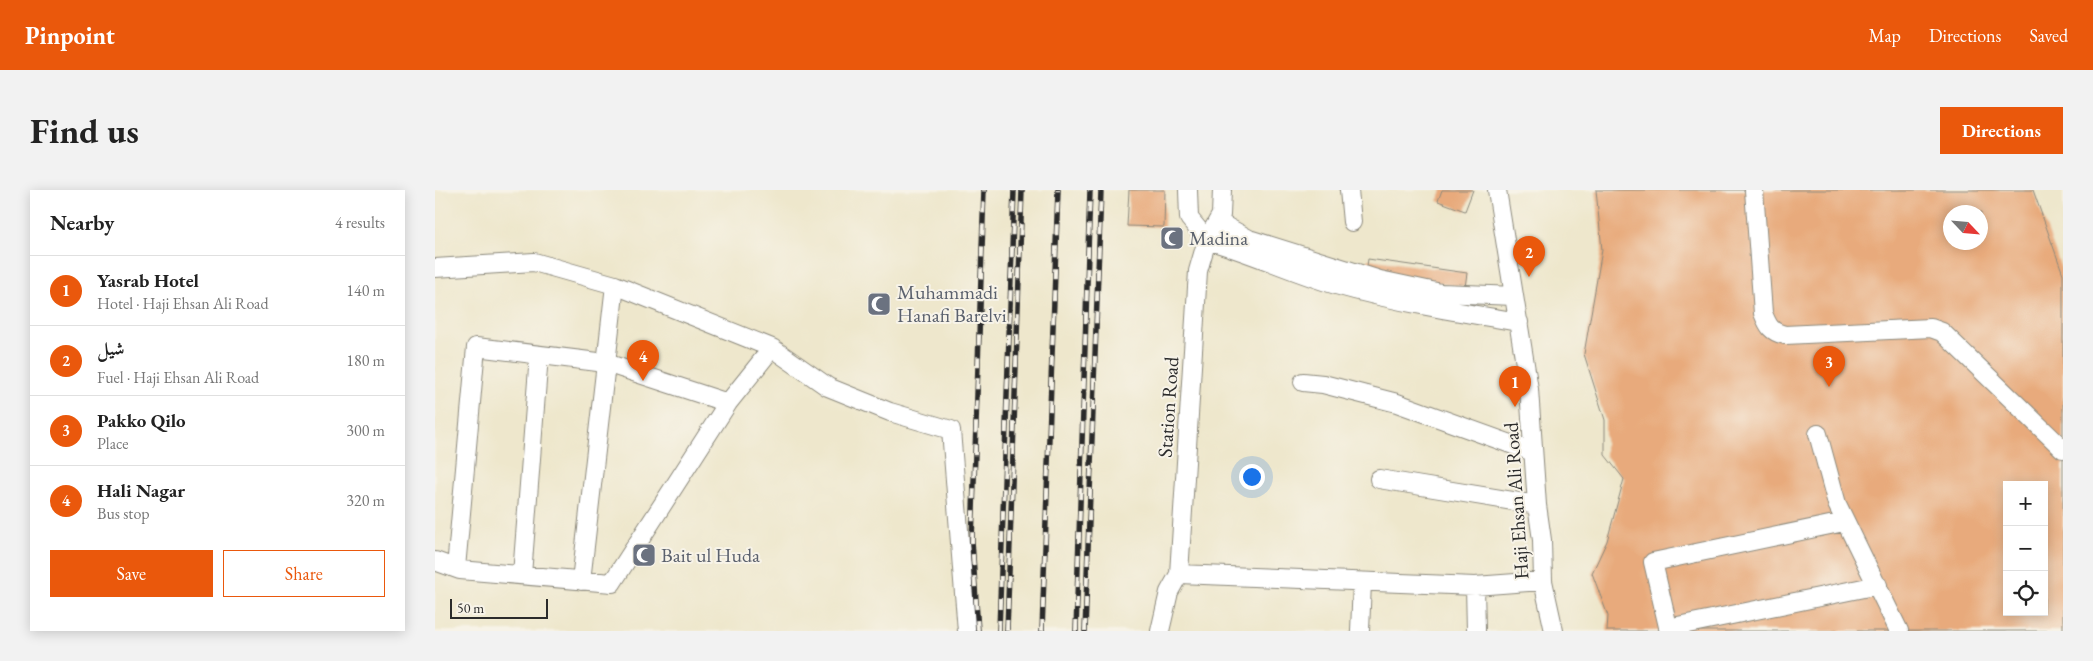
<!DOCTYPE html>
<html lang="en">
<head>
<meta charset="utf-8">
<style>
	:root { --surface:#fff; --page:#f2f2f2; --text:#222; --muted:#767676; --line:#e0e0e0; --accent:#ea580c }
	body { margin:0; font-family:"EB Garamond",Amiri,serif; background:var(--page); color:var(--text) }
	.controls { position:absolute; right:15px; bottom:15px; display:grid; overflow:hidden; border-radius:0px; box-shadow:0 2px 12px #0003 }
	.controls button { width:45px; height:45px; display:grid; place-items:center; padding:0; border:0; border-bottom:1px solid var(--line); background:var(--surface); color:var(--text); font:25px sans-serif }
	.compass { position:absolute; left:1508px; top:15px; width:45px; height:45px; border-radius:50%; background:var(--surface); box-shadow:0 2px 12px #0003; rotate:116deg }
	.scale { position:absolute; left:15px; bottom:12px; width:98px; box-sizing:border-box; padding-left:5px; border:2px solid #2b2b2b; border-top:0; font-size:14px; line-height:18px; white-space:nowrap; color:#2b2b2b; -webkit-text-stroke:4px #f7f3e8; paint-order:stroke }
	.you { position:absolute; left:816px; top:286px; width:18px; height:18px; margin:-12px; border:4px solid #fff; border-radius:50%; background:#1a73e8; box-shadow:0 0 0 8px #1a73e833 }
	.badge { display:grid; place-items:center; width:32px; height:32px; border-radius:50%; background:var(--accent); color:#fff; font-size:16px; font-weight:700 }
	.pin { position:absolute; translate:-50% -41px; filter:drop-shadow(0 1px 2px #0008) }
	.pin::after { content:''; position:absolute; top:26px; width:18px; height:15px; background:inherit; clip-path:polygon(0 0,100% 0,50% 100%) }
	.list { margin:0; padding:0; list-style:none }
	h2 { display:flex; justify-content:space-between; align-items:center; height:65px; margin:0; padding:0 20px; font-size:21px }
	h2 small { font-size:16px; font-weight:400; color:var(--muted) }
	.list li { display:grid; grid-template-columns:32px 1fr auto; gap:15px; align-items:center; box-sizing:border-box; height:70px; padding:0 20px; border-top:1px solid var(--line) }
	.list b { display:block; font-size:19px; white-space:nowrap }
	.list p { margin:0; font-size:16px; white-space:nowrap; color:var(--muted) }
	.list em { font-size:16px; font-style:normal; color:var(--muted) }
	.actions { display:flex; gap:10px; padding:15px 20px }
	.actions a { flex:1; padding:11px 0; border:1px solid var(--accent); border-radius:0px; text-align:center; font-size:18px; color:var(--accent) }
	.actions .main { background:var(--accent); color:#fff }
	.icon { flex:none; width:28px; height:28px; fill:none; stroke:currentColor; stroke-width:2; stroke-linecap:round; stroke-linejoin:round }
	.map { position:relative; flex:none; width:1628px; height:441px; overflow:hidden; border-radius:0px }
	header { display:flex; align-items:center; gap:30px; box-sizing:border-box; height:70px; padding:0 25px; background:var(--accent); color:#fff }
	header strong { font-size:24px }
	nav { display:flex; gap:28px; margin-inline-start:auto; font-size:18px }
	.intro { display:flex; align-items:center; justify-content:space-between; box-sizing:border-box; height:120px; padding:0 30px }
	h1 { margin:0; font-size:35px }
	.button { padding:12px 22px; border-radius:0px; background:var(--accent); color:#fff; font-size:18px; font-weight:700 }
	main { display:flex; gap:30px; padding:0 30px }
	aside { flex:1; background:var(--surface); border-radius:0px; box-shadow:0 2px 12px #0003 }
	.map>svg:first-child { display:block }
</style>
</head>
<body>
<header>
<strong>Pinpoint</strong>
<nav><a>Map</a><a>Directions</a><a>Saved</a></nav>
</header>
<div class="intro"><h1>Find us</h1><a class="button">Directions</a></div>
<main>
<aside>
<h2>Nearby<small>4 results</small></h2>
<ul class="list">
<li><span class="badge">1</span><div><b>Yasrab Hotel</b><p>Hotel · Haji Ehsan Ali Road</p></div><em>140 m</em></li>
<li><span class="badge">2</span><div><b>شیل</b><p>Fuel · Haji Ehsan Ali Road</p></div><em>180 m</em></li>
<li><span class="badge">3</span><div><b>Pakko Qilo</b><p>Place</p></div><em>300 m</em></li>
<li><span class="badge">4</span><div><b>Hali Nagar</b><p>Bus stop</p></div><em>320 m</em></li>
</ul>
<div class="actions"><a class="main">Save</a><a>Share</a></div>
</aside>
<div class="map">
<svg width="1628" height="441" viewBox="0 0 1628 441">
	<rect width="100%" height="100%" fill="#f7f3e8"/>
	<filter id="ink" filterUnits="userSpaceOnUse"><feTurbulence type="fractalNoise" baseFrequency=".02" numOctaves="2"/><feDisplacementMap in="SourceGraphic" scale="10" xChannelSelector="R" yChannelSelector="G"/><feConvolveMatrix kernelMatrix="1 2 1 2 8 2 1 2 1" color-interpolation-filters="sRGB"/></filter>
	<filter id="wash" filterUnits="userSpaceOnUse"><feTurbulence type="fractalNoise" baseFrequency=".0096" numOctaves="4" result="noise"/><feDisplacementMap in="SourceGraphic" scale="20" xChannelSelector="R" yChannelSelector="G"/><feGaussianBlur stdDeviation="1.12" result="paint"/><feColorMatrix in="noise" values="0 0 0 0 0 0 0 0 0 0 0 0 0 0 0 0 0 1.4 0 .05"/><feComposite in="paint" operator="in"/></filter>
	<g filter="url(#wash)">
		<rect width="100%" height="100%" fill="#eee7cc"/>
		<g id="blocks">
			<path fill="#e8aa7c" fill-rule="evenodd" d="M 694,0 L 730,0 L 729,37 L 692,36 Z
				M 1007,0 L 1038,0 L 1030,21 L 1003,11 Z
				M 1161,0 L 1598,0 L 1628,84 L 1628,441 L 1172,441 L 1173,426 L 1157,383 L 1172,351 L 1189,289 L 1170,265 L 1170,230 L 1149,164 L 1167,60 ZM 1516,22 L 1546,22 L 1546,52 L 1516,52 ZM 1572,295 L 1609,295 L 1609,422 L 1572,422 Z
				M 933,69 L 1032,83 L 1030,97 L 931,83 Z"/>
		</g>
	</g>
	<g filter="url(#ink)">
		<use href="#blocks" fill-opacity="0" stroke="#8c897c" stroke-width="1"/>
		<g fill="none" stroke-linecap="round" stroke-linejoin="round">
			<g stroke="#8c897c" stroke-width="20">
				<path id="minor" d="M 753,0 L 754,28 L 772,50
					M 914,0 L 917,32
					M 1062,0 L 1094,199 L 1102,315 L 1107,350 L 1108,391 L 1119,441
					M 1319,0 L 1328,123 C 1333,136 1336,142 1350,145 L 1496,138 L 1507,142 L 1628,259
					M 783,32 L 814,49 L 945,90 L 1006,103 L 1079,106
					M 772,50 C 816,62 857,82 901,95 C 961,112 1023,122 1084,132
					M 0,78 L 99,72 L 180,95 L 337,158 L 393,197 L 455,222 L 516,240 L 532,441
					M 868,192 L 888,194 L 962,213 L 1098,262
					M 1383,244 L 1402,314 L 1464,441
					M 944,289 L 1102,315
					M 0,371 L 25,380 L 177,393 L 293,213 L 337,158
					M 21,378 L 41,157 L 171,173 L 293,213
					M 744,384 L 1040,396 L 1108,391
					M 87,385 L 104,165
					M 146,391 L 180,95
					M 1040,396 L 1041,441
					M 1233,438 L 1443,395
					M 725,441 L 734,402 L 744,384 L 763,81 L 772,50 L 786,25 L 787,0
					M 925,441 L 927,392
					M 1234,441 L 1218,372 L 1409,332"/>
			</g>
			<use href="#minor" stroke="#fff" stroke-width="18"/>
			<g stroke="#2b2b2b" stroke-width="5.5">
				<path id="rail" d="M 543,441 L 537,351 L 549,0
					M 564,441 L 579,0
					M 572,441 L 587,0
					M 607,441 L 623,0
					M 641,441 L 655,0
					M 650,441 L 666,0"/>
			</g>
			<use href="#rail" stroke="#f7f3e8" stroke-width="4" stroke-dasharray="11" stroke-linecap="butt"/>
		</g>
	</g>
	<defs>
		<g id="mosque-square" transform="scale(1.25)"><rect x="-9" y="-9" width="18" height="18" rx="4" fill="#6b7280" stroke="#f7f3e8"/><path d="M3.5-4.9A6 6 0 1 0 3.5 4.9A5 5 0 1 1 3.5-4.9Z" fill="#fff"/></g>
	</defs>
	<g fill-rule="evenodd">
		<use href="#mosque-square" x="737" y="48"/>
		<use href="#mosque-square" x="444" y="114"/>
		<use href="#mosque-square" x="209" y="365"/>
	</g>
	<g text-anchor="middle" stroke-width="4" stroke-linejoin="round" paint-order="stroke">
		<g font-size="20" fill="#5b616d" stroke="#f7f3e8" text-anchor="start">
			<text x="754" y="55">Madina</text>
			<text x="462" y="109">Muhammadi<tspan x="462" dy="23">Hanafi Barelvi</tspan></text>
			<text x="226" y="372">Bait ul Huda</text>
		</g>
		<g font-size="20" fill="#2b2b2b" stroke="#f7f3e8">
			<text transform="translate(733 217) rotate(-86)" y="7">Station Road</text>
			<text transform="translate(1081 311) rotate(-94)" y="7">Haji Ehsan Ali Road</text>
		</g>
	</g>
</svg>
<div class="controls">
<button>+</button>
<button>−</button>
<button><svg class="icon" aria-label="locate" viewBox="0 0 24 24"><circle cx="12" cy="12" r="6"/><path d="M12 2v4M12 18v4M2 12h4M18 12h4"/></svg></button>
</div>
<svg class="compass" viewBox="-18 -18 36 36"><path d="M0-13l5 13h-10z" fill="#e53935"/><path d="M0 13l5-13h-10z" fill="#767676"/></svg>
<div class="scale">50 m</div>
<div class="you"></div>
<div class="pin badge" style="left:1080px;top:217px">1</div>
<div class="pin badge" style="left:1094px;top:87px">2</div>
<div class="pin badge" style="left:1394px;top:197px">3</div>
<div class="pin badge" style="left:208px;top:191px">4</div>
</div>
</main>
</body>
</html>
